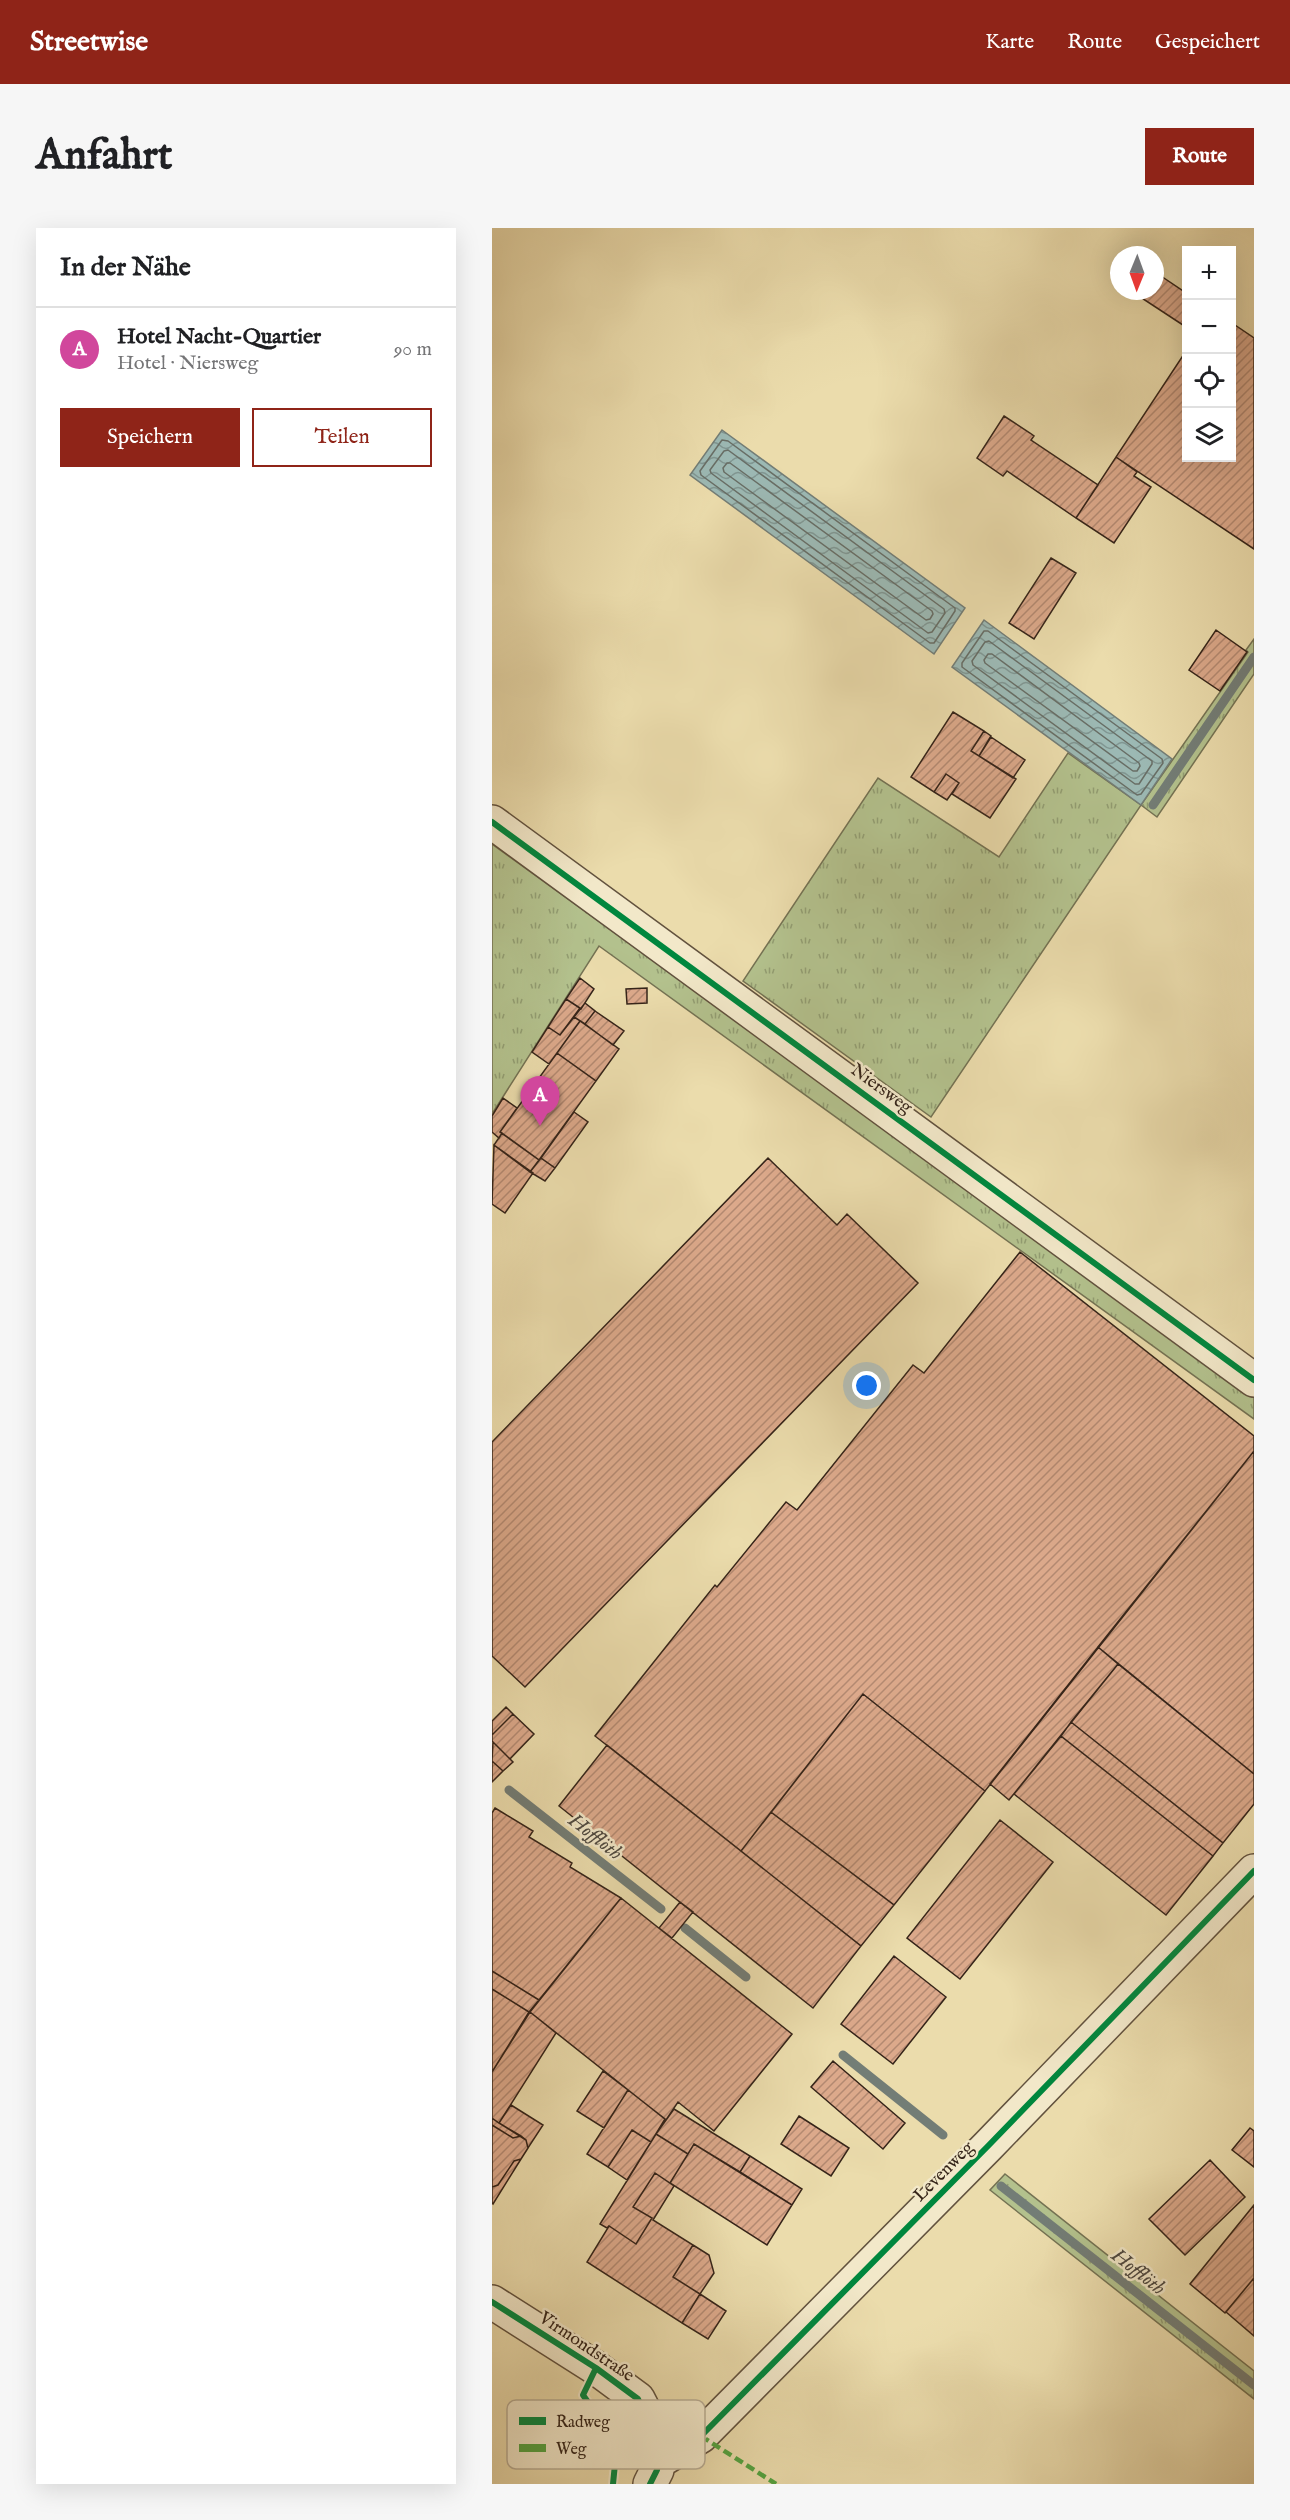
<!DOCTYPE html>
<html lang="de">
<head>
<meta charset="utf-8">
<style>
	:root { --surface:#fff; --page:#f6f6f6; --text:#202124; --muted:#757577; --line:#e0e0e0; --accent:#8f2418 }
	body { margin:0; font-family:"IM FELL English",serif; background:var(--page); color:var(--text) }
	.controls { position:absolute; right:18px; top:18px; display:grid; overflow:hidden; border-radius:0px; box-shadow:0 6px 24px #0002 }
	.controls button { width:54px; height:54px; display:grid; place-items:center; padding:0; border:0; border-bottom:2px solid var(--line); background:var(--surface); color:var(--text); font:30px sans-serif }
	.compass { position:absolute; left:618px; top:18px; width:54px; height:54px; border-radius:50%; background:var(--surface); box-shadow:0 6px 24px #0002; rotate:181deg }
	.you { position:absolute; left:375px; top:1158px; width:21px; height:21px; margin:-15px; border:4px solid #fff; border-radius:50%; background:#1a73e8; box-shadow:0 0 0 9px #1a73e833 }
	.badge { display:grid; place-items:center; width:39px; height:39px; border-radius:50%; background:var(--accent); color:#fff; font-size:20px; font-weight:700 }
	.pin { position:absolute; translate:-50% -50px; filter:drop-shadow(0 2px 3px #0008) }
	.pin::after { content:''; position:absolute; top:32px; width:21px; height:18px; background:inherit; clip-path:polygon(0 0,100% 0,50% 100%) }
	.list { margin:0; padding:0; list-style:none }
	h2 { display:flex; justify-content:space-between; align-items:center; height:78px; margin:0; padding:0 24px; font-size:26px }
	h2 small { font-size:20px; font-weight:400; color:var(--muted) }
	.list li { display:grid; grid-template-columns:39px 1fr auto; gap:18px; align-items:center; box-sizing:border-box; height:84px; padding:0 24px; border-top:2px solid var(--line) }
	.list b { display:block; font-size:22px; white-space:nowrap }
	.list p { margin:0; font-size:20px; white-space:nowrap; color:var(--muted) }
	.list em { font-size:20px; font-style:normal; color:var(--muted) }
	.actions { display:flex; gap:12px; padding:18px 24px }
	.actions a { flex:1; padding:14px 0; border:2px solid var(--accent); border-radius:0px; text-align:center; font-size:21px; color:var(--accent) }
	.actions .main { background:var(--accent); color:#fff }
	.icon { flex:none; width:33px; height:33px; fill:none; stroke:currentColor; stroke-width:2; stroke-linecap:round; stroke-linejoin:round }
	.map { position:relative; flex:none; width:762px; height:2256px; overflow:hidden; border-radius:0px }
	header { display:flex; align-items:center; gap:36px; box-sizing:border-box; height:84px; padding:0 30px; background:var(--accent); color:#fff }
	header strong { font-size:28px }
	nav { display:flex; gap:33px; margin-inline-start:auto; font-size:21px }
	.intro { display:flex; align-items:center; justify-content:space-between; box-sizing:border-box; height:144px; padding:0 36px }
	h1 { margin:0; font-size:42px }
	.button { padding:15px 27px; border-radius:0px; background:var(--accent); color:#fff; font-size:21px; font-weight:700 }
	main { display:flex; gap:36px; padding:0 36px }
	aside { flex:1; background:var(--surface); border-radius:0px; box-shadow:0 6px 24px #0002 }
	.map>svg:first-child { display:block }
</style>
</head>
<body>
<header>
<strong>Streetwise</strong>
<nav><a>Karte</a><a>Route</a><a>Gespeichert</a></nav>
</header>
<div class="intro"><h1>Anfahrt</h1><a class="button">Route</a></div>
<main>
<aside>
<h2>In der Nähe<small></small></h2>
<ul class="list">
<li><span class="badge" style="background:#d1479c">A</span><div><b>Hotel Nacht-Quartier</b><p>Hotel · Niersweg</p></div><em>90 m</em></li>
</ul>
<div class="actions"><a class="main">Speichern</a><a>Teilen</a></div>
</aside>
<div class="map">
<svg width="762" height="2256" viewBox="0 0 762 2256">
	<defs>
		<pattern id="grass-tufts" width="24" height="20" patternUnits="userSpaceOnUse" patternTransform="scale(1.5)"><rect width="24" height="20" fill="#b3c18d"/><path d="M3 7l-1-3M5 7V3M7 7l1-3M15 17l-1-3M17 17v-4M19 17l1-3" fill="none" stroke="#929d72"/></pattern>
		<pattern id="water-waves" width="16" height="10" patternUnits="userSpaceOnUse" patternTransform="scale(1.5)"><rect width="16" height="10" fill="#9cb9b4"/><path d="M0 5q4-4 8 0t8 0" fill="none" stroke="#809692"/></pattern>
		<pattern id="building-hatch" width="6" height="6" patternUnits="userSpaceOnUse" patternTransform="scale(1.5)"><rect width="6" height="6" fill="#dca98b"/><path d="M-1 1l2-2M0 6l6-6M5 7l2-2" fill="none" stroke="#b38971"/></pattern>
	</defs>
	<rect width="100%" height="100%" fill="#ebdcac"/>
	<filter id="stains"><feTurbulence type="fractalNoise" baseFrequency=".00333" numOctaves="4"/><feColorMatrix values="0 0 0 0 .2 0 0 0 0 .09 0 0 0 0 .02 0 0 0 .5 -.17"/></filter>
	<radialGradient id="worn" r=".72"><stop offset=".6" stop-color="#630" stop-opacity="0"/><stop offset="1" stop-color="#630" stop-opacity=".3"/></radialGradient>
	<path fill="url(#grass-tufts)" stroke="#747253" stroke-width="1.5" d="M 762,411 L 762,446 L 665,589 L 649,577 L 439,889 L 251,753 L 386,550 L 507,629 L 576,525 L 649,577 L 756,424 L 754,422 Z
		M 0,616 L 762,1168 L 762,1191 L 107,718 L 0,886 Z
		M 513,1946 L 762,2143 L 762,2171 L 498,1962 Z"/>
	<path fill="url(#water-waves)" stroke="#737d76" stroke-width="1.5" d="M 230,202 L 473,380 L 442,426 L 198,247 Z
		M 492,392 L 680,531 L 649,577 L 460,439 Z"/>
	<g fill="none" stroke-linecap="round" stroke-linejoin="round">
		<path stroke="#686e66" stroke-width="1.5" d="M 230,212 L 236,213 L 463,380 L 463,383 L 442,415 L 438,415 L 209,247 L 208,243 Z
			M 236,222 L 452,381 L 453,385 L 440,404 L 436,405 L 219,245 L 218,242 L 232,223 Z
			M 235,235 L 238,235 L 440,383 L 441,386 L 438,391 L 434,392 L 232,244 L 231,240 Z
			M 492,403 L 496,403 L 670,531 L 671,535 L 649,566 L 645,567 L 470,439 L 470,435 Z
			M 497,413 L 660,533 L 660,536 L 647,556 L 643,556 L 481,437 L 480,433 L 493,414 Z
			M 496,426 L 500,426 L 647,535 L 648,538 L 645,543 L 641,543 L 493,435 L 492,432 Z"/>
		<path stroke="#737d76" stroke-width="9" d="M 661,577 L 762,429
			M 17,1562 L 169,1681
			M 193,1700 L 254,1749
			M 351,1827 L 451,1907
			M 509,1958 L 762,2157"/>
	</g>
	<path fill="url(#building-hatch)" stroke="#352419" stroke-width="1.5" d="M 663,44 L 694,65 L 694,99 L 639,63 L 663,63 Z
		M 740,95 L 762,110 L 762,321 L 624,229 L 694,123 L 694,230 L 740,230 Z
		M 512,188 L 538,205 L 542,208 L 539,212 L 606,257 L 584,290 L 515,243 L 511,248 L 485,230 Z
		M 624,229 L 645,244 L 642,248 L 659,259 L 622,315 L 584,290 Z
		M 559,330 L 584,345 L 542,411 L 517,395 Z
		M 724,402 L 755,424 L 728,463 L 697,442 Z
		M 461,484 L 492,503 L 479,523 L 524,551 L 498,590 L 460,566 L 467,555 L 454,546 L 442,564 L 419,549 Z
		M 492,503 L 499,508 L 487,528 L 479,523 Z
		M 499,509 L 533,532 L 521,550 L 487,528 Z
		M 454,546 L 467,555 L 455,572 L 442,564 Z
		M 88,750 L 102,761 L 89,781 L 74,771 Z
		M 155,760 L 155,775 L 135,776 L 134,761 Z
		M 74,771 L 88,780 L 68,807 L 56,799 Z
		M 93,775 L 103,783 L 93,796 L 82,789 Z
		M 103,783 L 132,803 L 121,817 L 93,796 Z
		M 82,789 L 88,793 L 57,836 L 40,824 L 56,799 L 68,807 Z
		M 88,793 L 127,821 L 104,853 L 65,825 Z
		M 65,825 L 104,853 L 47,932 L 8,904 Z
		M 11,870 L 25,880 L 8,904 L 10,905 L 7,910 L 0,904 L 0,888 Z
		M 82,884 L 96,894 L 63,940 L 49,930 Z
		M 10,905 L 47,932 L 38,944 L 2,917 Z
		M 2,917 L 41,945 L 13,985 L 0,976 Z
		M 49,930 L 63,940 L 53,953 L 38,944 Z
		M 276,930 L 345,997 L 355,986 L 426,1055 L 33,1459 L 0,1428 L 0,1214 Z
		M 528,1024 L 762,1208 L 762,1223 L 493,1563 L 371,1466 L 249,1623 L 103,1508 L 223,1357 L 225,1359 L 294,1274 L 305,1282 L 421,1137 L 432,1145 Z
		M 762,1223 L 762,1546 L 606,1419 Z
		M 606,1419 L 626,1436 L 517,1572 L 498,1556 Z
		M 626,1436 L 762,1546 L 762,1576 L 731,1615 L 579,1494 Z
		M 371,1466 L 493,1563 L 402,1677 L 279,1584 Z
		M 14,1479 L 21,1486 L 0,1507 L 0,1493 Z
		M 21,1486 L 42,1506 L 18,1531 L 0,1513 L 0,1507 Z
		M 579,1494 L 731,1615 L 721,1628 L 569,1508 Z
		M 569,1508 L 721,1628 L 674,1687 L 522,1566 Z
		M 1,1514 L 21,1534 L 11,1543 L 0,1533 Z
		M 115,1517 L 369,1718 L 321,1780 L 67,1578 Z
		M 0,1533 L 11,1543 L 0,1554 Z
		M 3,1580 L 41,1603 L 37,1609 L 80,1635 L 78,1639 L 129,1670 L 47,1772 L 0,1743 L 0,1585 Z
		M 279,1584 L 402,1677 L 369,1718 L 249,1623 Z
		M 508,1592 L 561,1634 L 468,1751 L 415,1710 Z
		M 129,1670 L 300,1806 L 222,1903 L 186,1874 L 174,1892 L 38,1784 Z
		M 188,1674 L 201,1684 L 180,1710 L 167,1700 Z
		M 402,1728 L 454,1769 L 401,1836 L 349,1796 Z
		M 0,1743 L 47,1772 L 37,1784 L 0,1761 Z
		M 0,1761 L 37,1784 L 0,1844 Z
		M 38,1784 L 64,1805 L 7,1895 L 0,1890 L 0,1844 Z
		M 341,1833 L 413,1895 L 391,1921 L 319,1859 Z
		M 111,1843 L 136,1862 L 112,1900 L 85,1883 Z
		M 136,1862 L 173,1891 L 159,1914 L 140,1902 L 116,1939 L 95,1926 Z
		M 19,1877 L 51,1897 L 36,1920 L 34,1912 L 7,1895 Z
		M 182,1881 L 258,1928 L 248,1944 L 202,1916 L 196,1926 L 164,1906 Z
		M 307,1888 L 357,1920 L 339,1948 L 289,1916 Z
		M 0,1890 L 7,1895 L 29,1908 L 21,1910 L 0,1897 Z
		M 0,1897 L 21,1910 L 29,1908 L 34,1912 L 36,1920 L 29,1931 L 22,1933 L 6,1957 L 0,1959 Z
		M 758,1900 L 762,1903 L 762,1939 L 740,1922 Z
		M 140,1902 L 159,1914 L 135,1952 L 116,1939 Z
		M 164,1906 L 196,1926 L 178,1955 L 163,1945 L 141,1979 L 160,1990 L 144,2016 L 117,1998 L 115,2000 L 108,1996 Z
		M 202,1916 L 300,1977 L 275,2017 L 178,1955 Z
		M 258,1928 L 310,1961 L 300,1977 L 248,1944 Z
		M 29,1931 L 1,1976 L 0,1975 L 0,1959 L 6,1957 L 22,1933 Z
		M 718,1932 L 753,1969 L 693,2027 L 657,1991 Z
		M 163,1945 L 182,1958 L 161,1992 L 201,2017 L 181,2049 L 208,2066 L 190,2095 L 95,2034 L 117,1998 L 144,2016 L 160,1990 L 141,1979 Z
		M 762,1977 L 762,2050 L 733,2085 L 698,2056 Z
		M 201,2017 L 217,2027 L 222,2045 L 208,2066 L 181,2049 Z
		M 762,2050 L 762,2108 L 734,2084 Z
		M 208,2066 L 234,2083 L 216,2111 L 190,2095 Z"/>
	<g fill="none" stroke-linecap="round" stroke-linejoin="round">
		<g stroke="#62523e" stroke-width="36">
			<path id="minor" d="M 0,594 L 762,1152
				M 0,2074 L 104,2140 L 146,2171 L 163,2204 L 166,2234 L 165,2242 L 158,2256
				M 166,2234 L 209,2208 L 496,1918 L 762,1643"/>
		</g>
		<use href="#minor" stroke="#f2e8c9" stroke-width="33"/>
		<path stroke="#53a340" stroke-width="4.5" stroke-dasharray="9 4.5" stroke-linecap="butt" d="M 209,2208 L 284,2256"/>
		<g stroke="#f2e8c9" stroke-width="10">
			<path id="cycleway" d="M 0,594 L 762,1152
				M 0,2074 L 104,2140 L 146,2171 L 163,2204 L 166,2234 L 165,2242 L 158,2256
				M 104,2140 L 91,2167 L 125,2216 L 121,2256
				M 166,2234 L 209,2208 L 496,1918 L 762,1643"/>
		</g>
		<use href="#cycleway" stroke="#00873e" stroke-width="6"/>
	</g>
	<g text-anchor="middle" stroke-width="5" stroke-linejoin="round" paint-order="stroke">
		<g font-size="18" fill="#352419" stroke="#f2e8c9">
			<text transform="translate(390 860) rotate(36)" y="6">Niersweg</text>
			<text transform="translate(451 1943) rotate(-45)" y="6">Levenweg</text>
			<text transform="translate(95 2118) rotate(34)" y="6">Virmondstraße</text>
		</g>
		<g font-size="20" font-style="italic" fill="#4f4940" stroke="#f2e8c9">
			<text transform="translate(104 1608) rotate(38)" y="7">Hofflöth</text>
			<text transform="translate(647 2043) rotate(38)" y="7">Hofflöth</text>
		</g>
	</g>
	<rect x="15" y="2172" width="198" height="69" rx="9" fill="#f2e8c9" stroke="#b9ad94" stroke-width="1.5"/>
	<rect x="27" y="2189" width="27" height="8" fill="#00873e"/>
	<rect x="27" y="2216" width="27" height="8" fill="#53a340"/>
	<g font-size="16" fill="#352419">
		<text x="64" y="2199">Radweg</text>
		<text x="64" y="2226">Weg</text>
	</g>
	<rect width="100%" height="100%" filter="url(#stains)"/>
	<rect width="100%" height="100%" fill="url(#worn)"/>
</svg>
<div class="controls">
<button>+</button>
<button>−</button>
<button><svg class="icon" aria-label="locate" viewBox="0 0 24 24"><circle cx="12" cy="12" r="6"/><path d="M12 2v4M12 18v4M2 12h4M18 12h4"/></svg></button>
<button><svg class="icon" aria-label="layers" viewBox="0 0 24 24"><path d="M12 4l9 5-9 5-9-5zM3 14l9 5 9-5"/></svg></button>
</div>
<svg class="compass" viewBox="-18 -18 36 36"><path d="M0-13l5 13h-10z" fill="#e53935"/><path d="M0 13l5-13h-10z" fill="#757577"/></svg>
<div class="you"></div>
<div class="pin badge" style="left:48px;top:898px;background:#d1479c">A</div>
</div>
</main>
</body>
</html>
